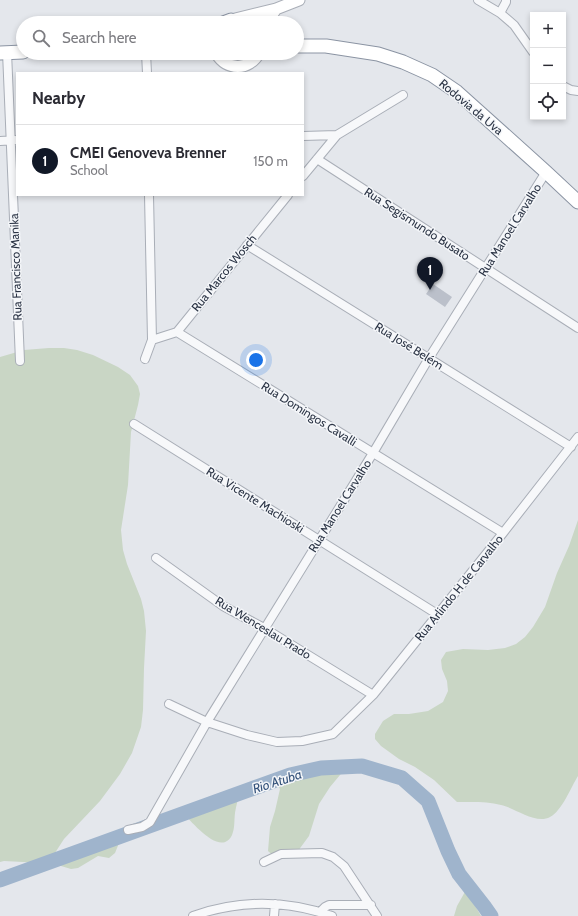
<!DOCTYPE html>
<html lang="en">
<head>
<meta charset="utf-8">
<style>
	:root { --surface:#fff; --page:#f7f7f7; --text:#2b2b33; --muted:#7c7c81; --line:#e1e1e2; --accent:#111827 }
	body { margin:0; font-family:Cabin,sans-serif; background:var(--page); color:var(--text) }
	.controls { position:absolute; right:12px; top:12px; display:grid; overflow:hidden; border-radius:0px; box-shadow:0 2px 6px #0003 }
	.controls button { width:36px; height:36px; display:grid; place-items:center; padding:0; border:0; border-bottom:1px solid var(--line); background:var(--surface); color:var(--text); font:20px sans-serif }
	.you { position:absolute; left:256px; top:360px; width:14px; height:14px; margin:-10px; border:3px solid #fff; border-radius:50%; background:#1a73e8; box-shadow:0 0 0 6px #1a73e833 }
	.badge { display:grid; place-items:center; width:26px; height:26px; border-radius:50%; background:var(--accent); color:#fff; font-size:13px; font-weight:700 }
	.pin { position:absolute; translate:-50% -33px; filter:drop-shadow(0 1px 2px #0008) }
	.pin::after { content:''; position:absolute; top:21px; width:14px; height:12px; background:inherit; clip-path:polygon(0 0,100% 0,50% 100%) }
	.list { margin:0; padding:0; list-style:none }
	h2 { display:flex; justify-content:space-between; align-items:center; height:52px; margin:0; padding:0 16px; font-size:17px }
	h2 small { font-size:13px; font-weight:400; color:var(--muted) }
	.list li { display:grid; grid-template-columns:26px 1fr auto; gap:12px; align-items:center; box-sizing:border-box; height:72px; padding:0 16px; border-top:1px solid var(--line) }
	.list b { display:block; font-size:15px; white-space:nowrap }
	.list p { margin:0; font-size:13px; white-space:nowrap; color:var(--muted) }
	.list em { font-size:13px; font-style:normal; color:var(--muted) }
	.icon { flex:none; width:22px; height:22px; fill:none; stroke:currentColor; stroke-width:2; stroke-linecap:round; stroke-linejoin:round }
	.map { position:relative; flex:none; width:578px; height:916px; overflow:hidden }
	.search { position:absolute; background:var(--surface); box-shadow:0 2px 6px #0003; left:16px; top:16px; width:288px; height:44px; display:flex; align-items:center; gap:10px; box-sizing:border-box; padding:0 14px; border-radius:22px; color:var(--muted); font-size:15px }
	.panel { position:absolute; background:var(--surface); box-shadow:0 2px 6px #0003; left:16px; top:72px; width:288px; height:124px; border-radius:0px }
	.map>svg:first-child { display:block }
</style>
</head>
<body>
<div class="map">
<svg width="578" height="916" viewBox="0 0 578 916">
	<rect width="100%" height="100%" fill="#e4e7ec"/>
	<path fill="#c9d6c5" d="M 222,53 L 249,53 C 240,62 231,61 222,53 Z
		M 49,348 L 64,348 L 77,350 L 93,355 L 118,367 L 130,375 L 138,386 L 140,394 L 138,405 L 131,432 L 128,485 L 121,530 L 123,550 L 127,564 L 141,599 L 144,611 L 146,631 L 144,668 L 143,710 L 141,727 L 132,753 L 120,774 L 100,801 L 64,839 L 51,859 L 53,865 L 60,864 L 121,838 L 115,853 L 109,858 L 98,856 L 78,868 L 71,869 L 61,866 L 42,863 L 4,861 L 0,862 L 0,357 L 24,350 Z
		M 578,520 L 578,776 C 571,787 562,811 550,817 C 536,825 515,808 501,805 C 487,801 471,802 457,802 L 434,780 L 415,767 L 399,759 L 381,746 L 375,739 L 375,734 L 383,721 L 394,714 L 409,714 L 428,711 L 443,702 L 448,691 L 447,681 L 442,669 L 441,660 L 446,652 L 463,649 L 488,650 L 505,648 L 516,644 L 525,637 L 533,627 L 545,607 L 557,573 L 569,546 Z
		M 329,768 L 345,769 L 330,787 L 319,804 L 309,836 L 295,855 L 277,859 L 268,851 L 270,827 L 275,811 L 280,789 L 273,779 L 291,773 L 303,770 Z
		M 240,792 C 238,799 236,806 235,813 C 234,821 235,828 232,835 C 221,858 192,822 183,813 Z
		M 466,890 L 481,916 L 454,916 L 457,906 Z"/>
	<g fill="none" stroke-linecap="round" stroke-linejoin="round">
		<path stroke="#9fb4cc" stroke-width="15" d="M 0,880 L 290,775 L 321,768 L 362,766 L 402,778 L 428,801 L 448,851 L 459,874 L 484,906 L 491,916"/>
	</g>
	<path fill="#bbc0ca" d="M 433,284 L 452,297 L 445,307 L 426,294 Z"/>
	<g fill="none" stroke-linecap="round" stroke-linejoin="round">
		<g stroke="#a9aeb7" stroke-width="10">
			<path id="minor" d="M 478,0 L 500,13 L 514,25 L 533,52
				M 500,13 L 506,2 L 506,0
				M 7,52 L 20,361
				M 146,53 L 147,73
				M 563,86 L 571,90 L 578,91
				M 303,136 L 337,135 L 403,95
				M 0,141 L 17,140
				M 317,159 L 578,328
				M 303,176 L 337,135
				M 247,245 L 571,447
				M 177,332 L 503,533
				M 152,340 L 177,332 L 288,195
				M 145,359 L 152,340 L 149,195
				M 134,424 L 437,614
				M 156,558 L 223,606 L 264,628 L 373,695
				M 169,704 L 207,722 L 247,735 L 277,742 L 302,741 L 333,734 L 373,695 L 503,533 L 578,437
				M 128,830 L 142,827 L 150,822 L 207,722 L 373,453 L 429,358 L 546,172
				M 264,862 L 281,854 L 322,853 L 333,857 L 344,866 L 377,916
				M 320,912 L 325,907 L 329,905 L 371,905
				M 193,916 C 238,900 286,900 332,916
				M 274,916 L 275,904"/>
		</g>
		<g stroke="#a9aeb7" stroke-width="13">
			<path id="secondary" d="M 226,23 L 231,20 L 276,9 L 299,0
				M 266,23 L 276,9
				M 216,53 C 227,71 249,71 259,53"/>
		</g>
		<g stroke="#8b94a3" stroke-width="15">
			<path id="trunk" d="M 223,23 L 231,20
				M 297,46 L 326,46 L 378,54 L 403,62 L 432,75 L 457,92 L 546,172 L 578,202
				M 0,53 L 23,52"/>
		</g>
		<use href="#minor" stroke="#f7f8fa" stroke-width="8"/>
		<use href="#secondary" stroke="#fff" stroke-width="11"/>
		<use href="#trunk" stroke="#fff" stroke-width="13"/>
	</g>
	<g text-anchor="middle" stroke-width="3" stroke-linejoin="round" paint-order="stroke">
		<g font-size="12" fill="#2b3445" stroke="#f4f6f9">
			<text transform="translate(471 107) rotate(40)" y="4">Rodovia da Uva</text>
			<text transform="translate(417 224) rotate(33)" y="4">Rua Segismundo Busato</text>
			<text transform="translate(510 230) rotate(-58)" y="4">Rua Manoel Carvalho</text>
			<text transform="translate(16 267) rotate(-92)" y="4">Rua Francisco Manika</text>
			<text transform="translate(224 273) rotate(-51)" y="4">Rua Marcos Wosch</text>
			<text transform="translate(409 346) rotate(32)" y="4">Rua José Belém</text>
			<text transform="translate(309 414) rotate(32)" y="4">Rua Domingos Cavalli</text>
			<text transform="translate(255 500) rotate(32)" y="4">Rua Vicente Machioski</text>
			<text transform="translate(340 506) rotate(-58)" y="4">Rua Manoel Carvalho</text>
			<text transform="translate(459 588) rotate(-51)" y="4">Rua Arlindo H de Carvalho</text>
			<text transform="translate(263 628) rotate(31)" y="4">Rua Wenceslau Prado</text>
		</g>
		<g font-size="13" font-style="italic" fill="#34527a" stroke="#f4f6f9">
			<text transform="translate(277 781) rotate(-18)" y="5">Rio Atuba</text>
		</g>
	</g>
</svg>
<div class="controls">
<button>+</button>
<button>−</button>
<button><svg class="icon" aria-label="locate" viewBox="0 0 24 24"><circle cx="12" cy="12" r="6"/><path d="M12 2v4M12 18v4M2 12h4M18 12h4"/></svg></button>
</div>
<div class="you"></div>
<div class="pin badge" style="left:430px;top:290px">1</div>
<div class="search"><svg class="icon" aria-label="search" viewBox="0 0 24 24"><circle cx="10" cy="10" r="6"/><path d="M15 15l6 6"/></svg>Search here</div>
<section class="panel">
<h2>Nearby<small></small></h2>
<ul class="list">
<li><span class="badge">1</span><div><b>CMEI Genoveva Brenner</b><p>School</p></div><em>150 m</em></li>
</ul>
</section>
</div>
</body>
</html>
